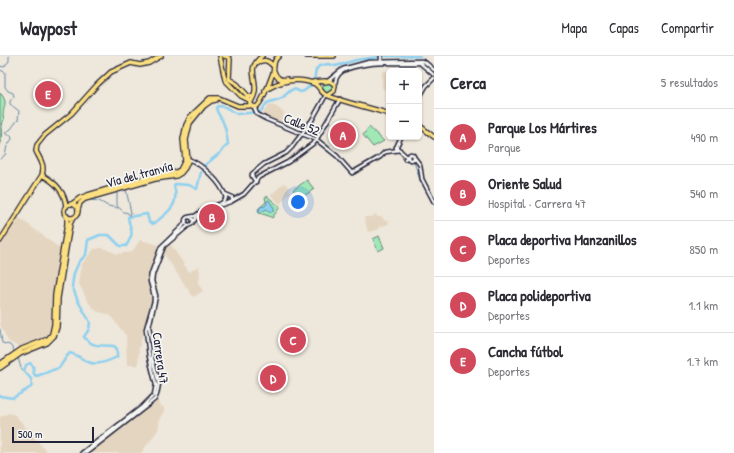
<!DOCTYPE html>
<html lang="es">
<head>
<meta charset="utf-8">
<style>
	:root { --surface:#fff; --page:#f7f7f7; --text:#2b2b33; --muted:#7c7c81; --line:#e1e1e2; --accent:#d1495b }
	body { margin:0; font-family:"Patrick Hand",sans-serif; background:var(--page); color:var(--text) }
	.controls { position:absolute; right:12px; top:12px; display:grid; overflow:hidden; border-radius:6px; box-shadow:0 1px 3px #0004 }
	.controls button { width:36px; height:36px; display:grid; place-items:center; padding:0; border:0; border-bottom:1px solid var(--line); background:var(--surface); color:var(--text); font:20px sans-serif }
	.scale { position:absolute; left:12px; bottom:10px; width:82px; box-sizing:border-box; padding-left:4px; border:2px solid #22223b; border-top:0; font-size:11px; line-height:14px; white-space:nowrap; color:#22223b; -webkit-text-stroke:3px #f6f6f2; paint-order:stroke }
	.you { position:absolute; left:298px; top:146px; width:14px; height:14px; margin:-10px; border:3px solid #fff; border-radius:50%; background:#1a73e8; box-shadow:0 0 0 6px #1a73e833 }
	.badge { display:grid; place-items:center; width:26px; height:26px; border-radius:50%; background:var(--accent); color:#fff; font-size:13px; font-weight:700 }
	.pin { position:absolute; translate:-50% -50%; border:2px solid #fff; box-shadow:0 1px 4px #0006 }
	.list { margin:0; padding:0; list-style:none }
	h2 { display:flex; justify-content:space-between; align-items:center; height:52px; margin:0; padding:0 16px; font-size:17px }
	h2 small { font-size:13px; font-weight:400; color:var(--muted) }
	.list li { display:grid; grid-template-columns:26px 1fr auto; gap:12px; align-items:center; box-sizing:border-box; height:56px; padding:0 16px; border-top:1px solid var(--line) }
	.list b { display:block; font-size:15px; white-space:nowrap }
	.list p { margin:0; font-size:13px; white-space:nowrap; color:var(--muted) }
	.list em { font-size:13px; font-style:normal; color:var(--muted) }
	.map { position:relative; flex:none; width:434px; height:397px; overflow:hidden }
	header { display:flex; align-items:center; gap:24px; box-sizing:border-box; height:56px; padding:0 20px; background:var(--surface); border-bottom:1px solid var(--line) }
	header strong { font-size:19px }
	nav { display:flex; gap:22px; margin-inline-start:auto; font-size:14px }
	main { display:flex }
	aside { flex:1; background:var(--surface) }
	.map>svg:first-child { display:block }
</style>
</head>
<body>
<header>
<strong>Waypost</strong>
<nav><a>Mapa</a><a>Capas</a><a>Compartir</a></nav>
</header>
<main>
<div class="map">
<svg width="434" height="397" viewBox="0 0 434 397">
	<rect width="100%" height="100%" fill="#eee7db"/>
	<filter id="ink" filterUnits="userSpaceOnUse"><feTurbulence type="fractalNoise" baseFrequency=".025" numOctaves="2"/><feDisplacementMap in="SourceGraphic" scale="8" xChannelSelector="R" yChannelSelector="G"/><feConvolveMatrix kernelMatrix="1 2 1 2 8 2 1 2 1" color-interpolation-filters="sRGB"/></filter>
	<g filter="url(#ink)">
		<path fill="#e4d5c0" d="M 382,15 L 389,15 L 389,36 L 388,36 L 382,32 Z
			M 269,49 L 275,50 L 286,58 L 284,57 L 283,63 L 286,65 L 284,69 L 263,61 L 262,59 Z
			M 284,127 L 291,133 L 289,134 L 291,136 L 280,148 L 271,139 Z
			M 376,158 L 377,161 L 382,161 L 385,165 L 388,164 L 389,168 L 379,171 L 380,173 L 368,176 L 364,161 L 371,161 Z
			M 18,161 L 62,194 L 53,238 L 54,270 L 50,279 L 45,282 L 31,286 L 21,292 L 8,285 L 0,268 L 0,186 Z
			M 140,184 L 159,189 L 148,219 L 148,226 L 152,238 L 152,246 L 139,292 L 138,309 L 127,309 L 126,280 L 110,259 L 96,255 L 89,247 L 79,228 L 82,208 L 94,193 L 103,192 L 117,198 L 132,196 Z
			M 169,186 L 189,216 L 199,210 L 200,220 L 198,227 L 203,235 L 193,241 L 162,195 Z
			M 158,340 L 158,346 L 160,349 L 164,352 L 164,355 L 160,362 L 158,374 L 141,397 L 88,397 L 132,364 L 151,349 Z
			M 9,357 L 15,359 L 48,397 L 0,397 L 0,361 Z"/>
		<path fill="#a0e8b6" stroke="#618578" d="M322.5 32a5.5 5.5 0 1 1 11 0a5.5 5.5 0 1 1-11 0Z
			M 52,30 L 53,45 L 45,45 L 44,31 Z
			M 0,37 C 11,48 0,53 4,63 C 0,72 3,81 0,90 Z
			M 369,71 L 384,85 L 373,91 L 363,79 Z
			M 307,124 L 314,133 L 300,143 L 293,134 Z
			M 267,140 L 280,151 L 272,162 L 269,160 L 259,157 L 258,153 L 266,146 L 265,141 Z
			M 379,180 L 384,192 L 378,195 L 373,183 Z"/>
		<path fill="#8ed0f0" stroke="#638aa8" d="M 269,144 L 272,149 L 272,150 L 274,151 L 274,155 L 271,156 L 266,153 L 260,157 L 259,155 L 260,151 L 265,150 L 267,147 L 267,145 Z"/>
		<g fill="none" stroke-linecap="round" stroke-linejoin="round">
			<path stroke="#638aa8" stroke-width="1" d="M 0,10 L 4,11 L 9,5 L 9,0
				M 0,14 L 5,16 L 5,31 L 8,35 L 13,37 L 14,41 L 10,45 L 10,48 L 19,55 L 18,64 L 16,66 L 11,73 L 5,77 L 7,79 L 11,79 L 12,83 L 7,90 L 5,99 L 0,103
				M 414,106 L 421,127
				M 126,133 L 131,157 L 130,160
				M 117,136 L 117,150 L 124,156 L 128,157 L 130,160
				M 91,144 L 99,145 L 108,150 L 118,152
				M 0,273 L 2,287 L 10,289 L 15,296
				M 18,302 L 21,312 L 24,315"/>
			<path stroke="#8ed0f0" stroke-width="2.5" d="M 0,340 L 13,342 L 31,331 L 32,329 L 31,323 L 24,315 L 26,309 L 30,307 L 33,310 L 34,318 L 36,320 C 44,318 51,314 59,312 L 67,300 L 70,297 C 77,299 82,303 88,306 C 97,310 109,305 117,301 L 117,293 L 114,290 C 101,288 94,293 84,281 L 89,273 L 90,266 L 78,245 L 72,230 L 74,217 L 79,206 L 86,199 L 88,184 L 100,179 L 109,179 L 120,190 L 126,190 C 136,174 130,176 128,161 L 147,158 L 149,166 L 153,168 C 167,157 180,150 174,130 L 175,128 L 189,129 L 197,133 L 201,116 L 205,109 L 220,97 L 228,88 C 227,80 226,71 222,64 C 220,60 217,57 216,52 L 218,50 L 225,51 L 237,58 L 259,56 L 262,54 L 267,47 L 282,42 L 291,34 L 294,33 L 301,36 L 304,35 L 311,29 L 314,24 L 316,14 L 319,10 L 328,8 L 336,10 L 356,4 L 385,0 L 420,0"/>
			<g stroke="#22223b" stroke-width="5.5">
				<path id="minor" d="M 381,7 L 381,0
					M 389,7 L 420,7 L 434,19
					M 328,25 L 343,13 L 369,6 L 422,5 L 426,7 L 434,14
					M 335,29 C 335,25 337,20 340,17 C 348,10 374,7 384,7
					M 419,42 L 426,30 L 434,22
					M 254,51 L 257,58 L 266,63 L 317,84 L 337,100 L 352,117 L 380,101 L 385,96 L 400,94
					M 396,91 L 407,101 L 405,103
					M 396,92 L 401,81
					M408 101a3 3 0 1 1 6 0a3 3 0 1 1-6 0Z
					M 414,101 L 420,109 L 422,123 L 434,146
					M 188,103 C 202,108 222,127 226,142 L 222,147 L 202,155 L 195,160 L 189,161
					M 256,126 L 252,120 L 252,118 L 264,108 L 286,97 L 292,91 L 312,64 L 326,39
					M 225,138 L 232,141 L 232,144
					M 232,145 L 244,138 L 259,121 L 288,106 L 315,86 L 340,43
					M 221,149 L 230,146
					M185 165a4 4 0 1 1 8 0a4 4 0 1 1-8 0Z
					M 193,166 L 198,160
					M 82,397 L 142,351 L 154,339 L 156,329 L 149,300 L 146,273 L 154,245 L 154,240 L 150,225 L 151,218 L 161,191 L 182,171 L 186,165
					M 86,397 L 149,348 L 155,343 L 157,338 L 159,327 L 152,302 L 152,288 L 149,271 L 156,240 L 152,225 L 153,218 L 164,190 L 189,169"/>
			</g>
			<g stroke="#22223b" stroke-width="6">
				<path id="major" d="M 220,0 L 225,24 L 241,40 L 249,44 L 252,50 L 256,51 C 262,48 270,25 273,17 C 275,10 272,5 279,0
					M 224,0 L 228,1 L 230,3 L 229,23 L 237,28 L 248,40 L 253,41
					M 307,0 L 334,0
					M 257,7 C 264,3 268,4 273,10
					M 274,15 C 276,22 281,25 287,23
					M 313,26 L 325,25
					M 324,26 L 330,25 L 335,29 L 334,35 L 328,39
					M 265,35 C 279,24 299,21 315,28 C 320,31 321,37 326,39 C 346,47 368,51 389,58
					M 419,69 L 434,81
					M 42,119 C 55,126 65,135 66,151
					M 72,148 L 80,142 L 88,139 L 152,120 L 172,118 L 180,114 L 185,104 L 183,83 L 186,69 L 190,61 L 210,42 L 219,42 L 238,50 L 249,50 C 251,45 255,40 255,35 C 257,21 246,13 262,0
					M64 155a7 7 0 1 1 14 0a7 7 0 1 1-14 0Z
					M 78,154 L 80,147 L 85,143 L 155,123 L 176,120 L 181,117 L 185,112 L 188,105 L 186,84 L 190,67 L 204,50 L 211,45 L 216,44
					M 0,185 L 42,119 C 45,108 40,104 36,95 L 37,89 L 45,79 L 71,58 L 98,28 L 111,16 L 131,7 L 140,9 L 149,7 L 161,0
					M 0,308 L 22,293 L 48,283 L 52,278 L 54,269 L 55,239 L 67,168 L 67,160
					M 0,312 L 20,298 L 47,287 L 54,280 L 57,271 L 58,242 L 70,168 L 73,162"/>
			</g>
			<use href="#minor" stroke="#f6f6f2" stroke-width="2.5"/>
			<use href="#major" stroke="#fce080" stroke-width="3.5"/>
		</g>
	</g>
	<g text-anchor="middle" stroke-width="3.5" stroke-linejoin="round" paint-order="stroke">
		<g font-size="13" fill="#22223b" stroke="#f6f6f2">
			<text transform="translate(302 68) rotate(23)" y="5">Calle 52</text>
			<text transform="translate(139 118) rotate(-15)" y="5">Vía del tranvía</text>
			<text transform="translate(161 302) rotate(82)" y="5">Carrera 47</text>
		</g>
	</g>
</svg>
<div class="controls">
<button>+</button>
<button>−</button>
</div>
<div class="scale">500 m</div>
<div class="you"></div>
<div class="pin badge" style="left:343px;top:79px">A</div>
<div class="pin badge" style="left:212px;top:161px">B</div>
<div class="pin badge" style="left:293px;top:284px">C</div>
<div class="pin badge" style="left:273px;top:322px">D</div>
<div class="pin badge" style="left:48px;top:38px">E</div>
</div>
<aside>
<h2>Cerca<small>5 resultados</small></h2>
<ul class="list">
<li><span class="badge">A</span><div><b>Parque Los Mártires</b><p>Parque</p></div><em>490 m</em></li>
<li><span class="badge">B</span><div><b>Oriente Salud</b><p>Hospital · Carrera 47</p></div><em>540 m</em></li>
<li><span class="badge">C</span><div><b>Placa deportiva Manzanillos</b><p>Deportes</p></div><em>850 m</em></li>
<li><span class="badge">D</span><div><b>Placa polideportiva</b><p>Deportes</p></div><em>1.1 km</em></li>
<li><span class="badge">E</span><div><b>Cancha fútbol</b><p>Deportes</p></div><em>1.7 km</em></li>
</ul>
</aside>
</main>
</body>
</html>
